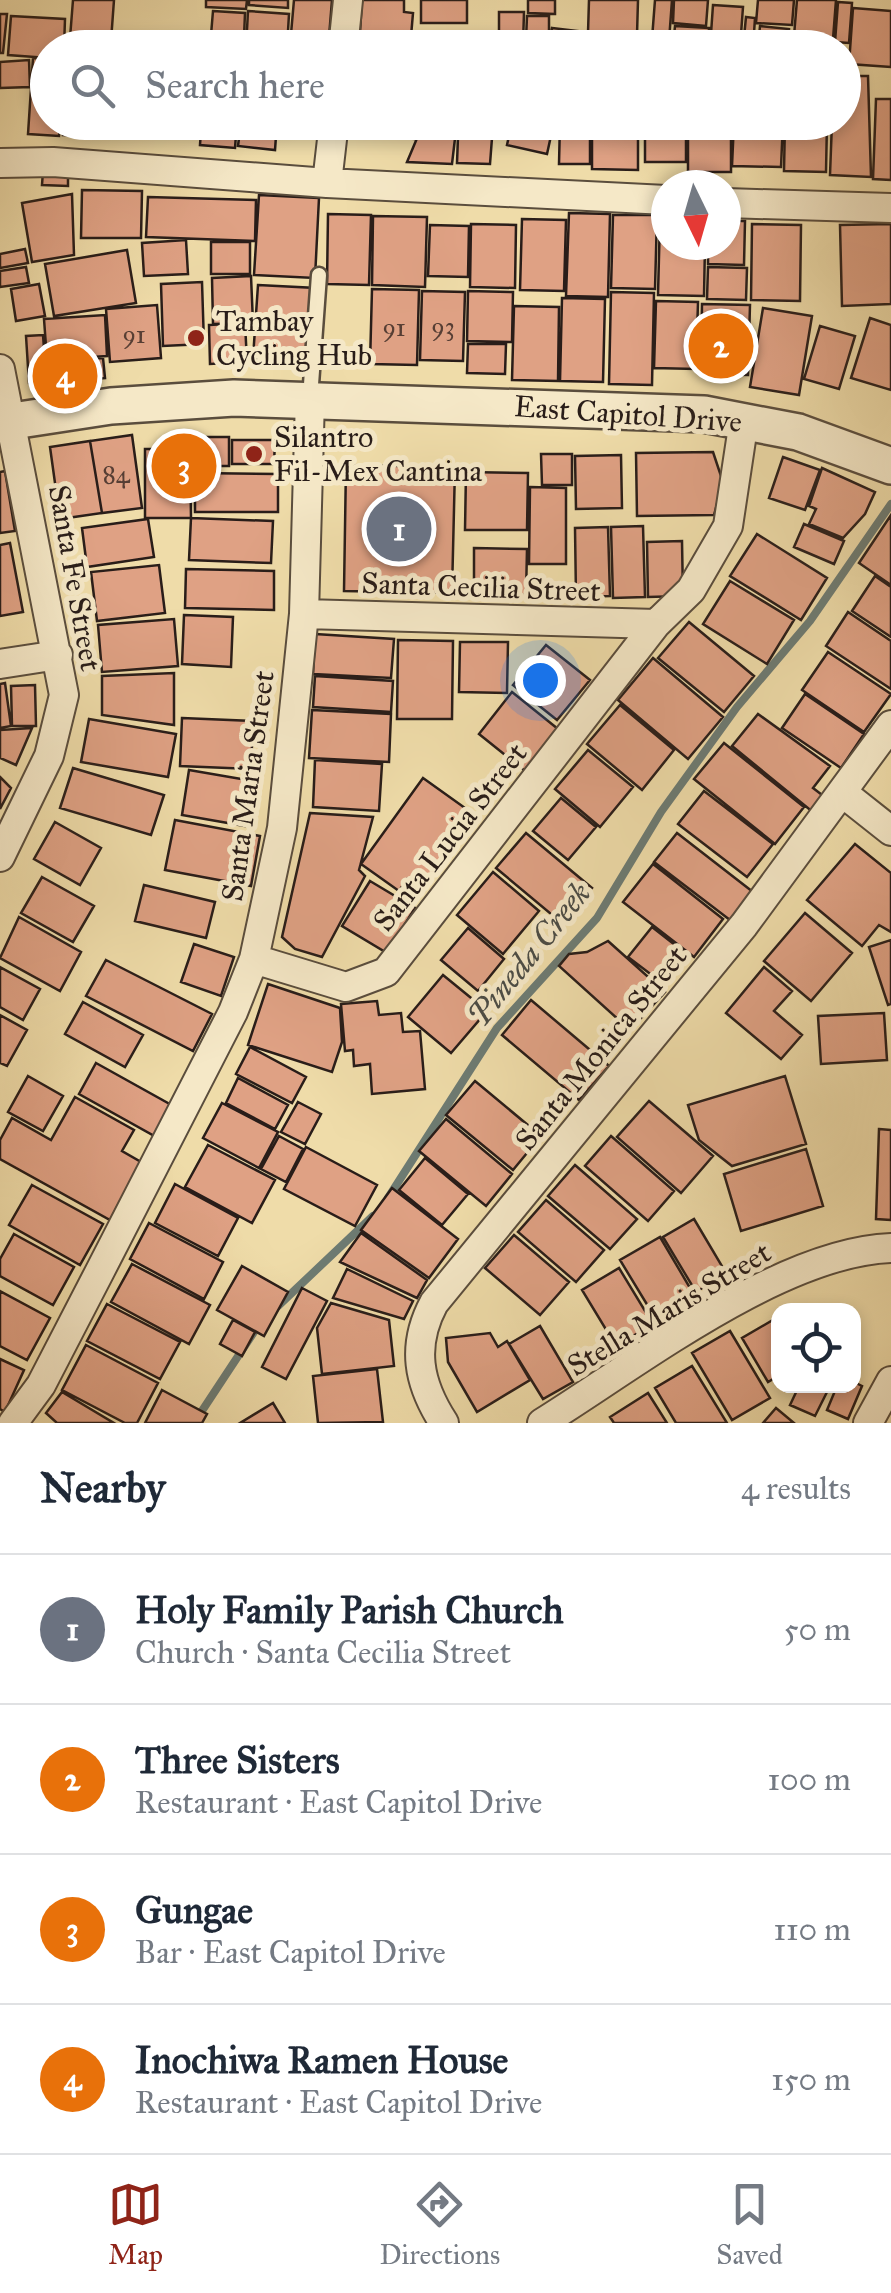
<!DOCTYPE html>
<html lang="en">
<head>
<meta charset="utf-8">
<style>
	:root { --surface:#fff; --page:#f2f2f3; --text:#1f2937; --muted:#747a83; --line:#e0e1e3; --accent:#8f2418 }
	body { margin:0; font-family:"IM FELL Great Primer",serif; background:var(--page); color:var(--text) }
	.controls { position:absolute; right:30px; bottom:30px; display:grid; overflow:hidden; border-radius:20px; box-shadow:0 5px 15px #0003 }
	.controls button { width:90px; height:90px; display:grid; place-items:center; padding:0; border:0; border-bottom:2px solid var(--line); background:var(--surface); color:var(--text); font:50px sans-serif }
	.compass { position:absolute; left:651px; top:170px; width:90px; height:90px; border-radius:50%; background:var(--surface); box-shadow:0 5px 15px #0003; rotate:175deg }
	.you { position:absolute; left:540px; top:680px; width:35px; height:35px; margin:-25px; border:8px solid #fff; border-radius:50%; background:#1a73e8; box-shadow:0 0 0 15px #1a73e833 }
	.badge { display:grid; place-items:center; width:65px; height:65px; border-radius:50%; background:var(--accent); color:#fff; font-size:32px; font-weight:700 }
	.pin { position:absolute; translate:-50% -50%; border:5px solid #fff; box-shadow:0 2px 10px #0006 }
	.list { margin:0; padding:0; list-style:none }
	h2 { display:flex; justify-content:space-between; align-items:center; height:130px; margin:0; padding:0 40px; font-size:42px }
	h2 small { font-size:32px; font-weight:400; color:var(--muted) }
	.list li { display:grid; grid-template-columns:65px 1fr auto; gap:30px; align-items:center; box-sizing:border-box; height:150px; padding:0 40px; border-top:2px solid var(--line) }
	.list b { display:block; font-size:38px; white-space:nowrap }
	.list p { margin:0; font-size:32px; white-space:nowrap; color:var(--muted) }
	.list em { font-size:32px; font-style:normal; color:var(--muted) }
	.icon { flex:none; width:55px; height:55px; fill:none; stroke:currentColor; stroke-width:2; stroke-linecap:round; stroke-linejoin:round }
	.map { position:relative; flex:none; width:891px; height:1423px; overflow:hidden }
	.search { position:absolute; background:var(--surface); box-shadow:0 5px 15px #0003; left:30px; right:30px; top:30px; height:110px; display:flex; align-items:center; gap:25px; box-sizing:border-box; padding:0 35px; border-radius:55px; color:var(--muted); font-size:38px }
	.sheet { height:730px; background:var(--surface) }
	nav { display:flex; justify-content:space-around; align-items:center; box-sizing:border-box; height:140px; border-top:2px solid var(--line); background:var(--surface); font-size:28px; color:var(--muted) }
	nav a { display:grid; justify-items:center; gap:5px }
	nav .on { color:var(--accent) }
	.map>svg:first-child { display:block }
</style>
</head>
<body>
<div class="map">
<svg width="891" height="1423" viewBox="0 0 891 1423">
	<rect width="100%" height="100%" fill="#efdca9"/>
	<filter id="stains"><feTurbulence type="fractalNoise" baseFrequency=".002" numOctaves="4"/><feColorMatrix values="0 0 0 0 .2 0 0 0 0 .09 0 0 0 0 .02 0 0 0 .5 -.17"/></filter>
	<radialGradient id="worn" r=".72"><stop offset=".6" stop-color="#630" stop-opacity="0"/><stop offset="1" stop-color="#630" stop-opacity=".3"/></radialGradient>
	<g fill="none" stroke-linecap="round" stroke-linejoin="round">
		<path stroke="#6d7b73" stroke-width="8" d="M 388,1198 L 497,1028 L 597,918 L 661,812 L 737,707 L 810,621 L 891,504
			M 278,1306 L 373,1216
			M 194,1423 L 260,1323"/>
	</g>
	<path fill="#dfa184" stroke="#291d19" stroke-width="2.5" d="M 73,0 L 114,0 L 111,41 L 70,38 Z
		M 206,0 L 247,0 L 246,9 L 206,7 Z
		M 249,0 L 288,0 L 288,8 L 249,5 Z
		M 294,0 L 332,0 L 329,37 L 291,34 Z
		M 362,0 L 404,0 L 404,12 L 413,13 L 410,48 L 359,48 Z
		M 421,0 L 467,0 L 467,23 L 421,23 Z
		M 528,0 L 555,0 L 555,14 L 528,13 Z
		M 589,0 L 638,0 L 637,35 L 588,33 Z
		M 655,0 L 672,0 L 669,41 L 652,39 Z
		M 674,0 L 708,0 L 706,26 L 673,23 Z
		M 758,0 L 794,0 L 792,25 L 756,23 Z
		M 797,0 L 836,0 L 833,39 L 794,36 Z
		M 838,2 L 852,3 L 849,43 L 835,42 Z
		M 713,5 L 743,7 L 740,48 L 710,48 Z
		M 853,8 L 891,11 L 891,67 L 849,64 Z
		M 213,11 L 245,13 L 244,37 L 211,35 Z
		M 248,11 L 289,14 L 287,48 L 246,48 Z
		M 499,12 L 524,12 L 523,45 L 499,44 Z
		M 0,14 L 7,14 L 3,53 L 0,53 Z
		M 11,16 L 65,19 L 64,48 L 48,48 L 48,58 L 8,55 Z
		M 527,16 L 549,16 L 549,40 L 526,40 Z
		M 746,17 L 755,18 L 753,48 L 743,48 Z
		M 675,26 L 709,28 L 708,48 L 673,47 Z
		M 760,26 L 789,29 L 788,48 L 758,47 Z
		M 552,28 L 578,31 L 576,48 L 549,48 Z
		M 412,40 L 448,42 L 448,48 L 412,48 Z
		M 795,41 L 833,44 L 833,48 L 795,48 Z
		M 68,43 L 119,46 L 118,48 L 68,48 Z
		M 33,58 L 48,59 L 48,122 L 60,122 L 59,136 L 28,134 Z
		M 29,60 L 30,87 L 0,88 L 0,62 Z
		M 844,76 L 868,76 L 871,177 L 830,175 L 832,122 L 844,122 Z
		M 876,99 L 891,99 L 891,180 L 873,179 Z
		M 64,122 L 114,122 L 114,137 L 63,135 Z
		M 116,122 L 192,122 L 191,128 L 150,125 L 149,137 L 115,135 Z
		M 195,122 L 237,122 L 235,148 L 200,145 L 201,130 L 194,129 Z
		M 241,122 L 277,122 L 275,150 L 238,146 Z
		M 281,122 L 328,122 L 327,133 L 281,129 Z
		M 349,122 L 421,122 L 414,139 L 348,133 Z
		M 429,122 L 468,122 L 464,131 Z
		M 472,122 L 501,122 L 495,136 L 470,126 Z
		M 512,122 L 554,122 L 547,154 L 507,145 Z
		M 560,122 L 590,122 L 590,164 L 559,164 Z
		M 592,122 L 638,122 L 638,170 L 592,169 Z
		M 645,122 L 686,122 L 686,162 L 645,162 Z
		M 690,122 L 729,122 L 728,135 L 690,136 Z
		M 734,122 L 783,122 L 781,167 L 732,166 Z
		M 785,122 L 827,122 L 826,172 L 784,171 Z
		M 423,124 L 456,130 L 452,164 L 407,162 Z
		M 458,137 L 492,138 L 490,164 L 457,163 Z
		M 688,137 L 731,138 L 731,172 L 688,172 Z
		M 43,171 L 68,172 L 68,186 L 42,185 Z
		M 82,190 L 142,191 L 141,238 L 81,238 Z
		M 72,194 L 74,255 L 32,262 L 22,203 Z
		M 259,195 L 319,198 L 315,278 L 254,275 Z
		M 148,197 L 256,200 L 255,241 L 146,237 Z
		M 569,213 L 610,214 L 608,297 L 566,296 Z
		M 328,214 L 371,215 L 369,285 L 327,284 Z
		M 613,215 L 657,215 L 655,289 L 611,288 Z
		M 373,216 L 427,217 L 425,287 L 372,285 Z
		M 660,218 L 666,218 L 666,245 L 705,245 L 704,296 L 658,295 Z
		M 522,219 L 566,220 L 564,291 L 520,290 Z
		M 726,221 L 745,221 L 744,265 L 708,264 L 708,245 L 726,245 Z
		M 471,224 L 516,225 L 515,288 L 470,287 Z
		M 752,224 L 801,225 L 800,301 L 751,300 Z
		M 891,224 L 891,304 L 842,306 L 840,225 Z
		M 430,225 L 469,226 L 468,277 L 428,276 Z
		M 186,240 L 188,274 L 144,276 L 142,243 Z
		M 211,242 L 250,242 L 250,274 L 211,274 Z
		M 25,249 L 28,263 L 0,268 L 0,254 Z
		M 127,250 L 136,303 L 54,316 L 45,264 Z
		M 26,267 L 29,283 L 0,287 L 0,271 Z
		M 708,267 L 747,268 L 746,300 L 707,299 Z
		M 251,276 L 253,323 L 213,324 L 212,278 Z
		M 202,282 L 204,344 L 163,346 L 161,284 Z
		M 39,284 L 45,316 L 16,321 L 11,289 Z
		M 258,285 L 316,288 L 311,362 L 253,358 Z
		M 372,289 L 419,290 L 417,365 L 370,364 Z
		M 422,291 L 465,292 L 463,361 L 420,360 Z
		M 468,291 L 513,292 L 512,342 L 467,341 Z
		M 611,292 L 654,293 L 652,385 L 609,384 Z
		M 562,298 L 605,299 L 603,382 L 560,381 Z
		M 656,301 L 698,302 L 696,369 L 654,368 Z
		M 702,304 L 750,305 L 748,375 L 701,374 Z
		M 157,305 L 161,358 L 110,362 L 106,309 Z
		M 514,306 L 559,307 L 558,381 L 512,380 Z
		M 763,308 L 812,316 L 799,395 L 750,387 Z
		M 105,315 L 107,356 L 47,360 L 44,319 Z
		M 870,318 L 891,325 L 891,390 L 851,378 Z
		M 245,323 L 247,362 L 210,364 L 209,325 Z
		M 820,326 L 855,336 L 839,389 L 804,379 Z
		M 43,335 L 45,362 L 103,358 L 105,378 L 29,383 L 26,336 Z
		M 468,344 L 506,344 L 505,374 L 467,373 Z
		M 132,435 L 142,508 L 102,513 L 90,441 Z
		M 196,437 L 229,437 L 229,466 L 196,466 Z
		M 232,440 L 275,440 L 274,464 L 232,464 Z
		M 90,441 L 102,513 L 60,519 L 50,447 Z
		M 145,449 L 190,449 L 191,518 L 145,518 Z
		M 713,452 L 723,482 L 714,515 L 637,516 L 636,453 Z
		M 541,454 L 572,454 L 572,485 L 542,485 Z
		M 621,455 L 622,508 L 576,509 L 575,456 Z
		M 783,457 L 820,470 L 805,510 L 769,498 Z
		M 346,465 L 455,467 L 452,593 L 344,591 Z
		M 822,468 L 875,492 L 865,514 L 843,538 L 809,524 L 816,509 L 809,506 Z
		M 5,471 L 15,531 L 0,533 L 0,472 Z
		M 466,472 L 528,473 L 527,530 L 465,530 Z
		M 195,473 L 278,474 L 278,512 L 195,512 Z
		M 530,487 L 566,488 L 566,564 L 529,564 Z
		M 891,515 L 891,585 L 859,563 Z
		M 191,518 L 273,521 L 271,563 L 189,560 Z
		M 148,519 L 154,557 L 87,567 L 82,528 Z
		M 804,524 L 844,541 L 834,564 L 794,547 Z
		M 643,526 L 645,597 L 613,598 L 611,527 Z
		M 608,527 L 610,596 L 576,597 L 575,528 Z
		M 757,534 L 827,578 L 801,620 L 730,576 Z
		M 682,541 L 683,596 L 648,597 L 647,542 Z
		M 10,543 L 23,612 L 0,616 L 0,545 Z
		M 474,548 L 527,549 L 526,595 L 474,594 Z
		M 159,565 L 165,613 L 97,621 L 91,572 Z
		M 186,569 L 274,571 L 274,610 L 185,608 Z
		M 875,576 L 891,587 L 891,637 L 852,611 Z
		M 730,581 L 794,620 L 767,664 L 703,624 Z
		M 848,612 L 891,641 L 891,689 L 826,646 Z
		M 184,615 L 233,617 L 231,667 L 182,664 Z
		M 174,619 L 178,666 L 102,672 L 98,625 Z
		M 689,622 L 754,676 L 724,712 L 658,658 Z
		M 315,634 L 394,639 L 391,678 L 313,674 Z
		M 398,640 L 453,641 L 452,719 L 397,719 Z
		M 460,642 L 508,642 L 507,693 L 459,692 Z
		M 546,645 L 590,680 L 557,720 L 513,685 Z
		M 828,652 L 891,694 L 864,732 L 802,690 Z
		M 653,658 L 723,717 L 688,759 L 618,700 Z
		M 174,673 L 174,725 L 102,715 L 102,676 Z
		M 315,676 L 393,681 L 391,712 L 313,707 Z
		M 5,683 L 11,726 L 0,728 L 0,684 Z
		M 35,685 L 36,726 L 12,726 L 11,686 Z
		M 512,692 L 558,729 L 525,771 L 479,734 Z
		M 805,694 L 864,734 L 841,768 L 782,728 Z
		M 620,705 L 674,750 L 642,790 L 587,744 Z
		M 312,710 L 391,714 L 389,762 L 309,758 Z
		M 758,714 L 830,766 L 813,788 L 826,798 L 814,813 L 732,746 Z
		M 182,718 L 253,721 L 251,769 L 180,766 Z
		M 89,719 L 176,734 L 168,777 L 81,762 Z
		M 32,728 L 16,765 L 0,758 L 0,730 Z
		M 724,743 L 804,807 L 775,844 L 694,779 Z
		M 588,750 L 633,787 L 600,827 L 555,789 Z
		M 315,760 L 382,764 L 379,811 L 313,807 Z
		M 73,768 L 164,795 L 151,835 L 60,808 Z
		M 189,770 L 253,781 L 245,826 L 182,815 Z
		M 0,777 L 11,788 L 0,809 Z
		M 423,778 L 465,808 L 439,845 L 449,852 L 423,889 L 407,879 L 399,891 L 361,864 Z
		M 704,791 L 773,844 L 747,877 L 678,824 Z
		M 561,798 L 596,827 L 568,860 L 533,831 Z
		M 310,813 L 373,817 L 359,870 L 365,876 L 322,957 L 295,949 L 282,937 Z
		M 175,820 L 260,836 L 251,886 L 165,870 Z
		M 55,822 L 101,848 L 80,885 L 34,859 Z
		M 526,833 L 592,888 L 563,924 L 496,868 Z
		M 677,833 L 753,892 L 730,920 L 654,862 Z
		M 855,844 L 891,873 L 891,932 L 879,925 L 862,946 L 807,900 Z
		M 653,864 L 723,919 L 694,957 L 623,902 Z
		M 493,872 L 539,911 L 503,954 L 457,915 Z
		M 42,877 L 94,906 L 73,942 L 21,913 Z
		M 370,881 L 415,908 L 387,953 L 342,926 Z
		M 144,885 L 215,902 L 206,938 L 135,921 Z
		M 805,913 L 852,953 L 811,1001 L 764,961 Z
		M 19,917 L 81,952 L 60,991 L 0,958 Z
		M 652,927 L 684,952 L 661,982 L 628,957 Z
		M 468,928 L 504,959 L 478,991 L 441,960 Z
		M 891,940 L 891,1004 L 888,1005 L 869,947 Z
		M 608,941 L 665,992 L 630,1030 L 559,966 L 569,954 L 587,952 Z
		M 194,944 L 234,957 L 221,996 L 181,982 Z
		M 106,960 L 212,1014 L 193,1051 L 86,996 Z
		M 0,967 L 40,989 L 23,1020 L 0,1007 Z
		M 764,967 L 792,991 L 774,1011 L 802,1035 L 781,1059 L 726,1013 Z
		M 443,975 L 487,1011 L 451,1053 L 408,1017 Z
		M 268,984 L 340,1008 L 342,1042 L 332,1072 L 248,1045 Z
		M 531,1000 L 609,1066 L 579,1100 L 502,1035 Z
		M 377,1001 L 379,1015 L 401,1013 L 403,1032 L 420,1031 L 425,1089 L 372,1094 L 370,1064 L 354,1066 L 353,1050 L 345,1051 L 341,1004 Z
		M 83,1002 L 143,1035 L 125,1067 L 65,1034 Z
		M 884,1013 L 887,1060 L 821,1064 L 818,1016 Z
		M 0,1015 L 27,1030 L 7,1066 L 0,1063 Z
		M 250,1047 L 306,1077 L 292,1103 L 236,1074 Z
		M 96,1063 L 175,1107 L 158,1138 L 79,1094 Z
		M 28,1076 L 63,1096 L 43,1131 L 8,1112 Z
		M 785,1076 L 806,1144 L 732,1166 L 699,1140 L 688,1105 Z
		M 238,1078 L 288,1105 L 275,1129 L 226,1103 Z
		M 475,1081 L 541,1136 L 513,1170 L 446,1115 Z
		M 75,1097 L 134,1130 L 122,1151 L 141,1162 L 110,1220 L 0,1159 L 0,1140 L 12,1118 L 51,1140 Z
		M 649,1101 L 713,1156 L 681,1193 L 617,1137 Z
		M 298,1102 L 321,1114 L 305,1144 L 281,1132 Z
		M 222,1103 L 278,1132 L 259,1168 L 203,1138 Z
		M 446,1119 L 512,1174 L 486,1206 L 419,1151 Z
		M 879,1129 L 891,1130 L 891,1220 L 876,1219 Z
		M 279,1136 L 303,1149 L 286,1182 L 261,1169 Z
		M 611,1136 L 674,1191 L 648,1221 L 585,1166 Z
		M 208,1145 L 275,1180 L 252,1223 L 185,1187 Z
		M 306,1147 L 377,1185 L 355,1226 L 284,1189 Z
		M 806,1149 L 823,1206 L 741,1231 L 724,1174 Z
		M 425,1158 L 468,1194 L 442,1225 L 399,1190 Z
		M 575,1165 L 637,1219 L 610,1249 L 548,1196 Z
		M 175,1184 L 238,1218 L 218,1256 L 155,1223 Z
		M 32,1185 L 103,1224 L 80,1265 L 9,1225 Z
		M 392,1188 L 458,1239 L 429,1278 L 361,1230 Z
		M 546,1200 L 604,1250 L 576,1282 L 518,1232 Z
		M 694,1219 L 726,1273 L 696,1292 L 663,1237 Z
		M 149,1223 L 223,1262 L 204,1299 L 130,1259 Z
		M 361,1233 L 427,1280 L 417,1298 L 340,1262 Z
		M 14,1234 L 74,1267 L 53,1305 L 0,1276 L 0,1259 Z
		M 514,1235 L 569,1282 L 540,1315 L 485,1268 Z
		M 660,1237 L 693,1293 L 654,1316 L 620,1260 Z
		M 132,1264 L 210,1305 L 189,1344 L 111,1302 Z
		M 242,1266 L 288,1292 L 264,1336 L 217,1310 Z
		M 619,1268 L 653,1324 L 616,1346 L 582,1290 Z
		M 347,1269 L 413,1301 L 404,1319 L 333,1298 Z
		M 302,1288 L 327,1301 L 286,1379 L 262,1367 Z
		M 0,1291 L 50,1318 L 27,1360 L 0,1346 Z
		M 331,1303 L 389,1320 L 394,1366 L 322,1374 L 317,1328 Z
		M 107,1304 L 180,1342 L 160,1379 L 87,1341 Z
		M 778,1317 L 778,1376 L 768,1382 L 742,1338 Z
		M 233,1320 L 255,1332 L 242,1356 L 220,1344 Z
		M 540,1326 L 573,1382 L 543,1399 L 509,1344 Z
		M 730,1331 L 770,1398 L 732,1420 L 692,1353 Z
		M 490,1333 L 498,1347 L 507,1341 L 530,1380 L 477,1412 L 448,1362 L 446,1338 Z
		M 86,1345 L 158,1383 L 137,1423 L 125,1423 L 62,1390 Z
		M 0,1359 L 24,1370 L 5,1412 L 0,1409 Z
		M 692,1366 L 727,1423 L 676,1423 L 655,1388 Z
		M 377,1369 L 383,1422 L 318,1423 L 313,1376 Z
		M 854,1382 L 862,1386 L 848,1419 L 827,1410 L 837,1386 Z
		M 799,1386 L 830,1386 L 815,1416 L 790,1405 Z
		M 162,1390 L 207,1414 L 202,1423 L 145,1423 Z
		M 62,1392 L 114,1423 L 57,1423 L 46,1413 Z
		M 648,1393 L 667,1423 L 614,1423 L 610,1417 Z
		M 273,1403 L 285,1423 L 240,1423 Z
		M 776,1408 L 794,1423 L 763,1423 Z"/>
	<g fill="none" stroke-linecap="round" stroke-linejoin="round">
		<g stroke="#5a4d3d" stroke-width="19">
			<path id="service" d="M 310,398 L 319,275"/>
		</g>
		<g stroke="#5a4d3d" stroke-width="32">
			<path id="minor" d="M 343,48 L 348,0
				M 0,163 L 53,162 L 327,183 L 666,200
				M 327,183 L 334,122
				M 726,203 L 891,208
				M 0,369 L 64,695 L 49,756 L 0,857
				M 304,614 L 656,624
				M 0,664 L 58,655
				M 843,793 L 891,831
				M 254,959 L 346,987 L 386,972 L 656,624 L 691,590 L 728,526 L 744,420
				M 13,1423 L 41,1385 L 100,1271 L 233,1012 L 254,959 L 282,828 L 304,614 L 310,398
				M 444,1423 C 418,1383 411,1346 434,1303 L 744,925 L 891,725
				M 542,1423 C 637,1364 780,1252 891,1248
				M 868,1423 L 891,1381"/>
		</g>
		<g stroke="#5a4d3d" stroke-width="40">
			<path id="tertiary" d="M 0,423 L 111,406 L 234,398 L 704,414 L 798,432 L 891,466"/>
		</g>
		<use href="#service" stroke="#f5e8c7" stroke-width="14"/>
		<use href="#minor" stroke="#f5e8c7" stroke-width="28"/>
		<use href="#tertiary" stroke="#f5e8c7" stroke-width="35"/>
	</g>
	<g fill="#8f2418" stroke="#f5e8c7" stroke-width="4">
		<circle cx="196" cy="338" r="10"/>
		<circle cx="254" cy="454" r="10"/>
	</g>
	<g text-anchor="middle" stroke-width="10" stroke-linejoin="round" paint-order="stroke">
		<g font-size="25" fill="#563e34">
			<text x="443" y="335">93</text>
			<text x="394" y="336">91</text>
			<text x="134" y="343">91</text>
			<text x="116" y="483">84</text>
		</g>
		<g font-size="30" fill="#291d19" stroke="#f5e8c7" text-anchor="start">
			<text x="216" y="331">Tambay<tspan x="216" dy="34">Cycling Hub</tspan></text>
			<text x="274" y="447">Silantro<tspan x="274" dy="34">Fil-Mex Cantina</tspan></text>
		</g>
		<g font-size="30" fill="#291d19" stroke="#f5e8c7">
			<text transform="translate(628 414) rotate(4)" y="10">East Capitol Drive</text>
			<text transform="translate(75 578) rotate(80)" y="10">Santa Fe Street</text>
			<text transform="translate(481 587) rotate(2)" y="10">Santa Cecilia Street</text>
			<text transform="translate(248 786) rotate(-82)" y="10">Santa Maria Street</text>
			<text transform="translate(450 837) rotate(-52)" y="10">Santa Lucia Street</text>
			<text transform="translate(601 1048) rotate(-51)" y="10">Santa Monica Street</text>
			<text transform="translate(669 1309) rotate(-31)" y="10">Stella Maris Street</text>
		</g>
		<g font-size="32" font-style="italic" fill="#4b4c46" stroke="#f5e8c7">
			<text transform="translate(529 954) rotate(-51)" y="11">Pineda Creek</text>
		</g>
	</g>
	<rect width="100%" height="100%" filter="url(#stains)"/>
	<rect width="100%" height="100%" fill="url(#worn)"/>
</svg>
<div class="controls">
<button><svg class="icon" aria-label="locate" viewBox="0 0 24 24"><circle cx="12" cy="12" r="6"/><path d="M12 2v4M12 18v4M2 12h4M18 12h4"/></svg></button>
</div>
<svg class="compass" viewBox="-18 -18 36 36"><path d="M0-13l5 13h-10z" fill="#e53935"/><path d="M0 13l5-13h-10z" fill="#747a83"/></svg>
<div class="you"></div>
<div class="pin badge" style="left:399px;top:529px;background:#6b7280">1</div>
<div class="pin badge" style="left:721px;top:346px;background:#e8710a">2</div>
<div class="pin badge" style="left:184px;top:466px;background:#e8710a">3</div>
<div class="pin badge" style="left:65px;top:376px;background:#e8710a">4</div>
<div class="search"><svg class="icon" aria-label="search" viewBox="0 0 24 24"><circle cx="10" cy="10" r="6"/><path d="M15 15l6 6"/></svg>Search here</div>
</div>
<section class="sheet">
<h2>Nearby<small>4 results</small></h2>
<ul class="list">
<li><span class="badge" style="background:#6b7280">1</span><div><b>Holy Family Parish Church</b><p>Church · Santa Cecilia Street</p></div><em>50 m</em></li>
<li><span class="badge" style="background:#e8710a">2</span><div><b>Three Sisters</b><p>Restaurant · East Capitol Drive</p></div><em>100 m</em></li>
<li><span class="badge" style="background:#e8710a">3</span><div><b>Gungae</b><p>Bar · East Capitol Drive</p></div><em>110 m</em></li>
<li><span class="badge" style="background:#e8710a">4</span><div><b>Inochiwa Ramen House</b><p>Restaurant · East Capitol Drive</p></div><em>150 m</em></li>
</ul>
</section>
<nav>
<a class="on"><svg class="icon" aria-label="map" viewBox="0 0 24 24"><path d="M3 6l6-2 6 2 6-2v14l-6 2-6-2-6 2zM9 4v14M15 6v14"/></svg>Map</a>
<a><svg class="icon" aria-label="directions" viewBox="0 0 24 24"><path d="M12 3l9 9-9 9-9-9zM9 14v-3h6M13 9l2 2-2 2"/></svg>Directions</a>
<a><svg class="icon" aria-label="saved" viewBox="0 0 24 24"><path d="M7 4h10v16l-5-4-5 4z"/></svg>Saved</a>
</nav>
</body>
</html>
